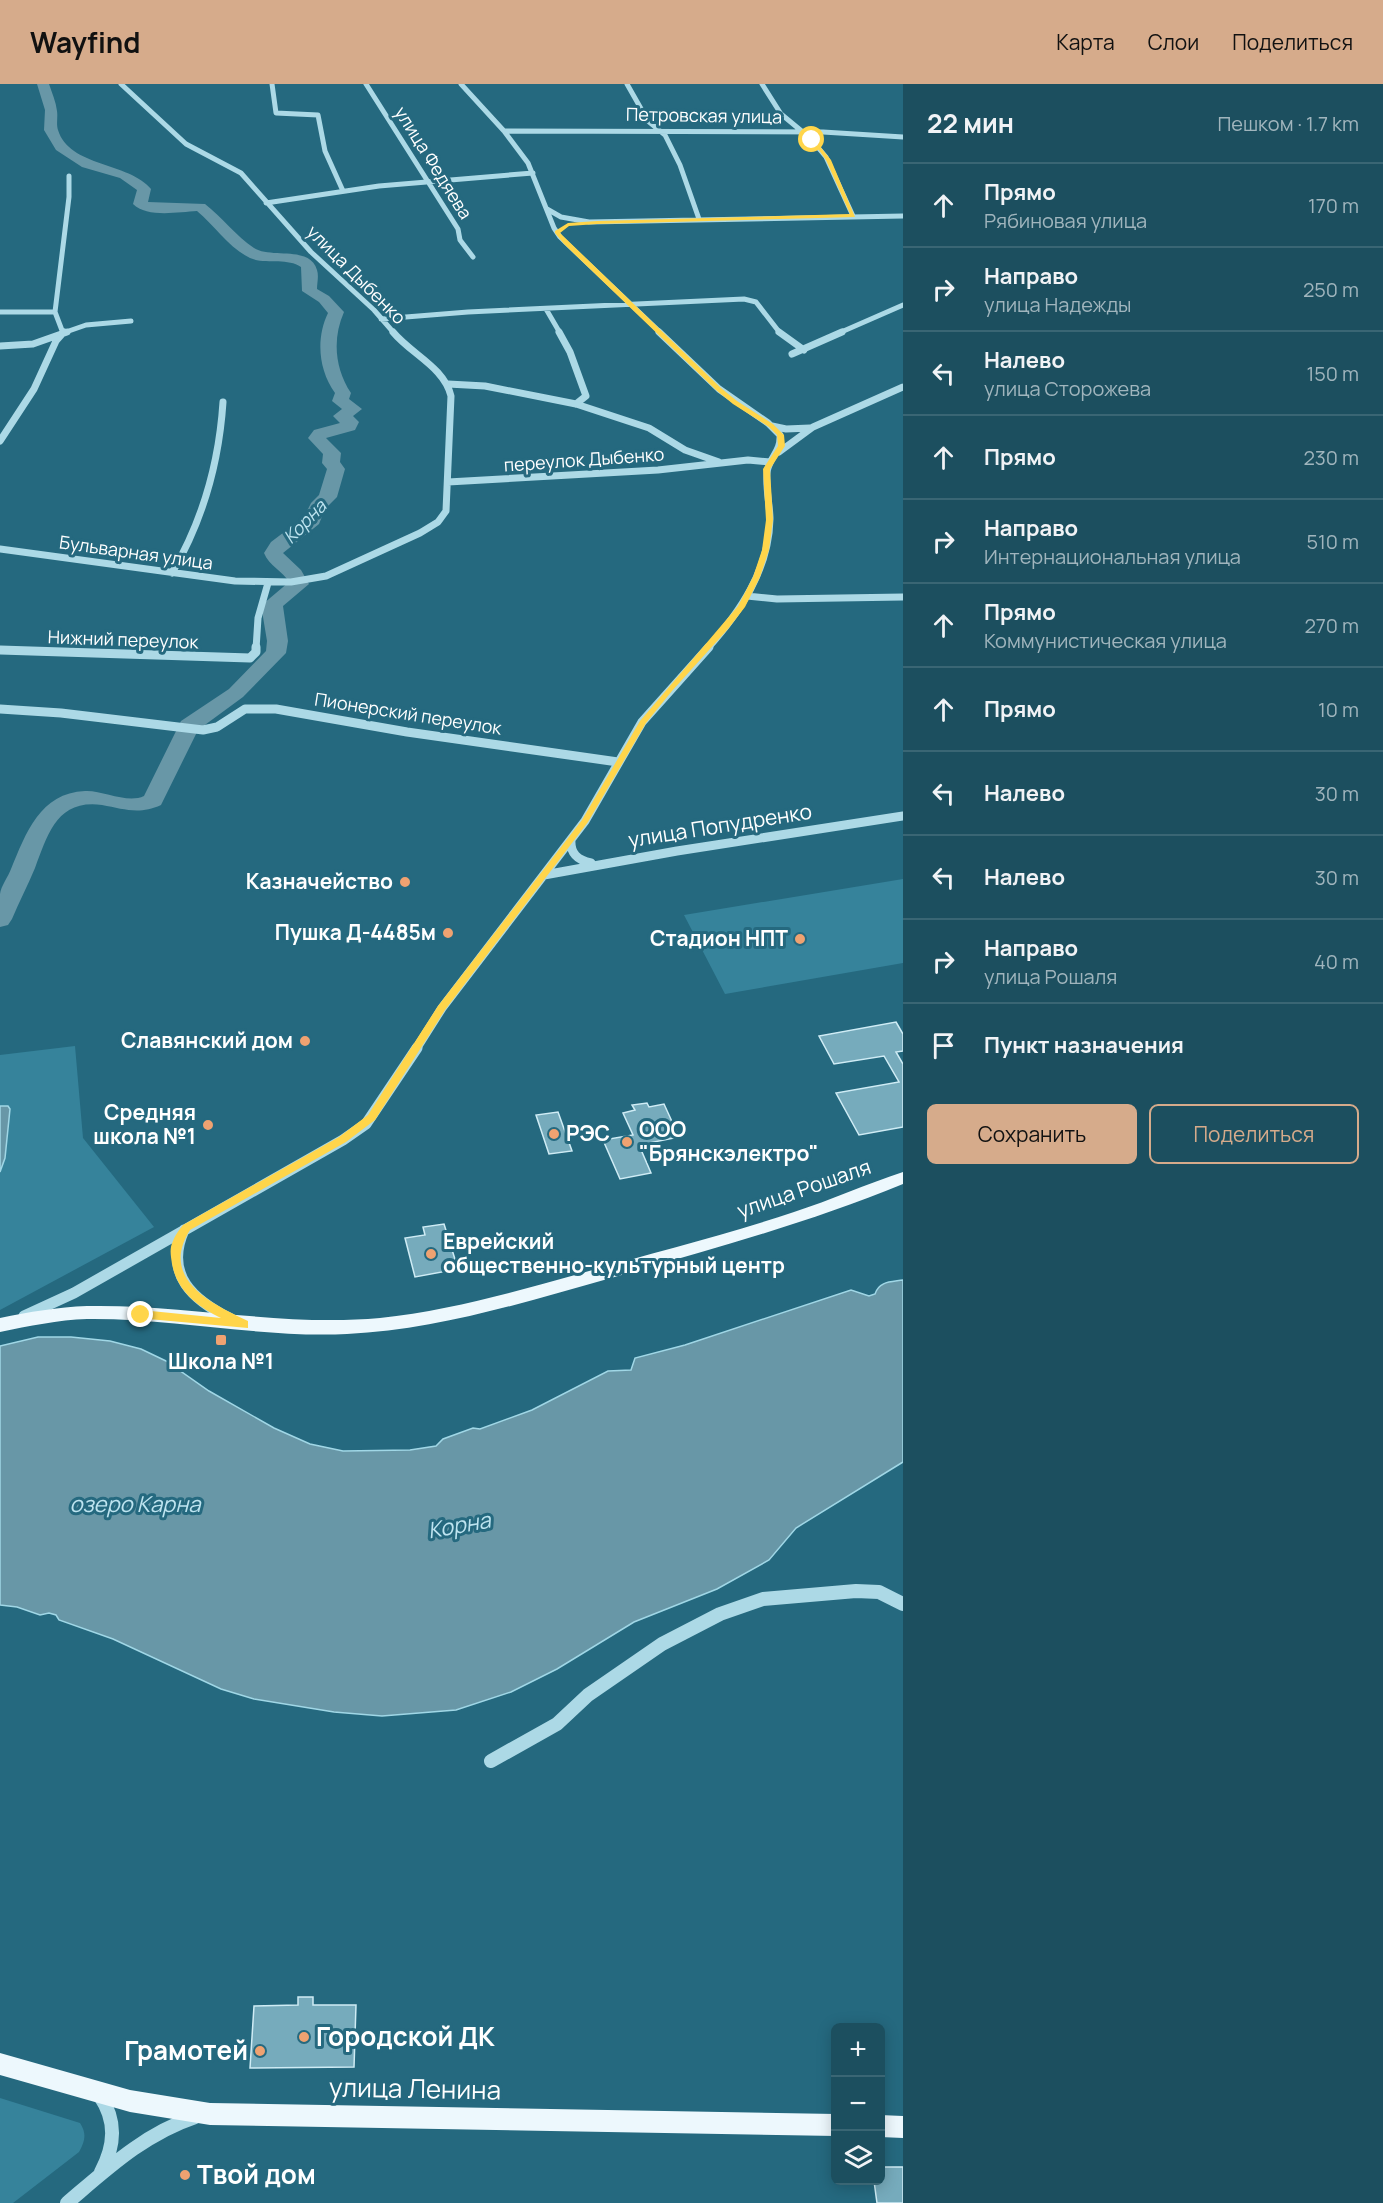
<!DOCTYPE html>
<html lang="ru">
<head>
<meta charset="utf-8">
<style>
	:root { --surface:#1c4f5f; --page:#295968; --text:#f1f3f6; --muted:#a0b5bd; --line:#3a6674; --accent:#d6ab8b }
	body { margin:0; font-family:Manrope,sans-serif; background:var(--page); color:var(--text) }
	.controls { position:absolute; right:18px; bottom:18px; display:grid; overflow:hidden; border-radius:9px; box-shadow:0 3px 15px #0003 }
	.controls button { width:54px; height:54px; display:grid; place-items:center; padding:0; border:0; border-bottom:2px solid var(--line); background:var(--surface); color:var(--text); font:30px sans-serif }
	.stop { position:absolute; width:18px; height:18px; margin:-14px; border:4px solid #ffd54a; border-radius:50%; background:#fff }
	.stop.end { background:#ffd54a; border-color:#fff; box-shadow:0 2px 6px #0008 }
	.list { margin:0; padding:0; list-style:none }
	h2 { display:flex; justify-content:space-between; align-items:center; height:78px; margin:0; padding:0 24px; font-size:26px }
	h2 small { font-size:20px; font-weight:400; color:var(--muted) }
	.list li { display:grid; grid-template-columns:39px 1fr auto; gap:18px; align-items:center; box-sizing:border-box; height:84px; padding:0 24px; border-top:2px solid var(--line) }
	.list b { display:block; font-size:22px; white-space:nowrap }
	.list p { margin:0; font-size:20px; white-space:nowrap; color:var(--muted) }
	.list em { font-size:20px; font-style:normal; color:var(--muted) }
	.actions { display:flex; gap:12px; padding:18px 24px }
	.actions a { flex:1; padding:14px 0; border:2px solid var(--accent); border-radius:9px; text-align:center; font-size:21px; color:var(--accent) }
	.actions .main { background:var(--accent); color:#111 }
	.icon { flex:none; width:33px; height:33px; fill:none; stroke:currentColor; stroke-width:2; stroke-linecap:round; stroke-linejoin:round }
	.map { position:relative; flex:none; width:903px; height:2119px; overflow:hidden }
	header { display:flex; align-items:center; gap:36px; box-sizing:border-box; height:84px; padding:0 30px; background:var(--accent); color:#111 }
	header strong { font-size:28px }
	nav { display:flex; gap:33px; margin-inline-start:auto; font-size:21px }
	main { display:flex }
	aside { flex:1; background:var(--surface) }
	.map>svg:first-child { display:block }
</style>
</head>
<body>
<header>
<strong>Wayfind</strong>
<nav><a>Карта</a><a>Слои</a><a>Поделиться</a></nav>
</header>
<main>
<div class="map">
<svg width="903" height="2119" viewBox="0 0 903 2119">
	<rect width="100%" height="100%" fill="#25697f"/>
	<path fill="#36839b" d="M 903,795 L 903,879 L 725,910 L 684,831 Z
		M 75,962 L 83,1054 L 154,1143 L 0,1226 L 0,1089 L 5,1074 L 10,1025 L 8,1022 L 0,1022 L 0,971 Z
		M 0,2014 L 80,2039 C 87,2050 85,2057 79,2068 L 13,2119 L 0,2119 Z"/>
	<path fill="#6897a7" stroke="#a0d7e6" stroke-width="1.5" d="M 0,1022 L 8,1022 L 10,1025 L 5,1074 L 0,1088 Z
		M 903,1196 L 903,1378 L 796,1444 L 769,1476 L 717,1505 L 634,1538 L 557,1585 L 511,1608 L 456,1626 L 382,1632 L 334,1628 L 254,1615 L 221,1605 L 113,1555 L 59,1536 L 56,1531 L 49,1529 L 40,1531 L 17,1523 L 0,1521 L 0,1262 L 38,1253 L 71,1253 L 110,1257 L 141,1265 L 166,1277 L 209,1307 L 274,1344 L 310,1360 L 343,1367 L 410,1366 L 436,1362 L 443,1355 L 473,1344 L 480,1345 L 532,1326 L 608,1287 L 631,1286 L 635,1274 L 685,1261 L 851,1206 L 869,1212 L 875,1210 C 879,1197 891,1198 903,1196 Z"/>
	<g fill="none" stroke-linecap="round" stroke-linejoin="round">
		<path fill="#6897a7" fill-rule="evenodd" d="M 37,0 L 49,0 C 52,9 56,18 57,27 C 58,33 56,40 58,46 C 69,83 129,78 151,105 L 148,118 L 205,120 C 222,133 236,152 254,164 C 271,175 310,161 317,186 C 319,192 317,199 317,205 L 329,212 L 344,228 C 332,255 335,285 351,309 L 349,315 L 362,325 L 353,332 L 359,338 L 355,346 L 326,354 L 341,369 L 340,378 L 345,385 L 337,413 L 325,425 L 319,440 L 283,469 L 301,486 L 309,500 L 283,522 L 288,557 L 286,569 L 243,613 L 198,646 L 161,721 C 139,731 124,725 102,721 C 57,715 48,750 35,784 C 28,801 19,818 12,835 L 8,841 L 0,843 C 0,832 0,821 0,810 C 1,802 8,793 11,785 C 26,749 40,709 85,707 C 103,706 127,720 144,712 L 181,637 L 229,605 L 266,567 L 267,557 L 263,533 L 263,520 L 289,498 C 283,487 269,482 264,469 L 271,458 L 304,433 L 311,419 L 319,411 L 327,385 L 322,379 L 323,370 L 308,354 L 314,346 L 340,339 L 333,332 L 342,325 L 332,317 L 335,309 C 318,285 316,254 328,229 L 319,218 L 302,207 L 301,183 C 287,173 266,181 250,174 C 229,164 215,142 197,127 C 178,128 147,134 133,120 L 137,106 L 120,94 L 82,83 L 56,66 L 44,46 L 45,26 Z"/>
	</g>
	<path fill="#76abbc" stroke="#cfecf5" stroke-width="1.5" d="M 896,938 L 903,950 L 903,967 L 896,968 L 903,980 L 903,1043 L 859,1051 L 836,1009 L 899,998 L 884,972 L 834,980 L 819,952 Z
		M 647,1019 L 649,1023 L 664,1020 L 679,1053 L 639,1061 L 651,1089 L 620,1095 L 603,1056 L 633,1051 L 623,1029 L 635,1026 L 632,1021 Z
		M 558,1028 L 572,1067 L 549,1070 L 536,1031 Z
		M 444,1140 L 458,1185 L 415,1193 L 405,1154 L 425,1151 L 423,1143 Z
		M 298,1913 L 313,1913 L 313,1921 L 356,1921 L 354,1983 L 250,1984 L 254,1922 L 298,1921 Z
		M 880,2083 L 903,2083 L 903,2119 L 877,2119 L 874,2097 L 880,2097 Z"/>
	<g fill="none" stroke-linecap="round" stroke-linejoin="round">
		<path stroke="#acd9e6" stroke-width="5" d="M 121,0 L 186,60 L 241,89 L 311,168 L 374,226 L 394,249
			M 272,0 L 276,29 L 318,31 L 325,67 L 343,107
			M 366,0 L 458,145 L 460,156 L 473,173
			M 461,0 L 504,47 L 528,79 L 554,144 L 560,153 L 661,249
			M 627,0 L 648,37 L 665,51 L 680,81 L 699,135
			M 762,0 L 781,30 L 810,54 L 826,73 L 853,132
			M 504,47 L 823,48 L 903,53
			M 266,119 L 379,102 L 533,89
			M 547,125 L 561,133 L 589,138 L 903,132
			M 546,225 L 560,249
			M 0,228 L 55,228
			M 381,235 L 468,228 L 744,215 L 756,218 L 780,249
			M 63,249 L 86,241 L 131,237
			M 63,249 L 55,228 L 69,113 L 69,92
			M 839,249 L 903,221"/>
		<path stroke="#acd9e6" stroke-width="7" d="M 559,248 L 570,268 L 586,312 L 576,320
			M 659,248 L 719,305 L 768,339 L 780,351 C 781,366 772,371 768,384 C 764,396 770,421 770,435 C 769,486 740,528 707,565
			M 779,248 L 804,266
			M 0,262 L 33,260 L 67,248
			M 792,270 L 842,248
			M 448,300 L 485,302 L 576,320 L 649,344 L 685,366 L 719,378
			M 772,342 L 786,345 L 810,344
			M 0,357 L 34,305 L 56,257 L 64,248
			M 779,368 L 813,343 L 903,303
			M 448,398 L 658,386 L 748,376 L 770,378
			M 0,465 L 235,497 L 291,498 L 326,492 L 420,449 L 438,438 L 446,427 L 451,312 C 444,283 411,270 393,248
			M 172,489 C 203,436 219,379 223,318
			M 747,512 L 777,515 L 903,513
			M 256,565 L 258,534 L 268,499"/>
		<path stroke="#acd9e6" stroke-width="9" d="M 0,566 L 250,574 L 256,568 L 256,563
			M 0,625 L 61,629 L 203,646 L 217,643 L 245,625 L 276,625 L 407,648 L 618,678
			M 571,756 C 570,770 578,776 591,779
			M 544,791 L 677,767 L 903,732
			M 416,965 L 442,924 L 585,737 L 642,638 L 709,563"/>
		<path stroke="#acd9e6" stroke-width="11" d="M 184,1146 C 164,1191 193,1216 231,1235
			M 24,1232 L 74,1209 L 343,1056 L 366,1040 L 417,964"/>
		<path stroke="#acd9e6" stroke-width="14" d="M 491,1677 L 557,1640 L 588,1611 L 662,1560 L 720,1530 L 763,1515 L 856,1507 L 879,1508 L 903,1520
			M 100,2012 C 117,2037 115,2062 101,2088
			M 67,2119 C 107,2085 144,2050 195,2033"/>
		<path fill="#edf8fd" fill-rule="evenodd" d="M 903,1088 L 903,1100 C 808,1139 709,1166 611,1194 C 525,1218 437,1246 347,1250 C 260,1254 174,1234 87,1235 C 58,1236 29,1242 0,1248 L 0,1234 C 29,1228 58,1223 87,1222 C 185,1220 282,1243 380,1234 C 446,1227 511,1209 575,1191 C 648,1170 722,1152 794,1128 C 831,1116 866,1100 903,1088 Z
			M 0,1969 L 130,2006 L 210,2019 L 836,2030 L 836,2052 L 210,2041 L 130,2028 L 0,1991 Z
			M 880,2031 L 903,2032 L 903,2054 L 880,2053 Z"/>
	</g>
	<path fill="#ffd54a" d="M 811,55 L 814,55 L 831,76 L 855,133 L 597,140 L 569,142 L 560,149 L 721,304 L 737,317 L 773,340 L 784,351 L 785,362 L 770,385 L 773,436 L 769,466 L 760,493 L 745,523 L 728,545 L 672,607 L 646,639 L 588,738 L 445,926 L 375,1036 L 346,1058 L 190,1146 C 159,1195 212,1220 248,1237 L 248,1244 L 137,1234 L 137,1228 L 141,1226 L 221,1234 C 198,1223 177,1207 172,1180 C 171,1172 169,1165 173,1157 C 175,1151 179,1146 183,1141 L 339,1053 L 368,1031 L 438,922 L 582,736 L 640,637 L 738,522 L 753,493 L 762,466 L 766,436 L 763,385 L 778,362 L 777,351 L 769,343 L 733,320 L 716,306 L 564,160 L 555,149 L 555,147 L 568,139 L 597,137 L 850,130 L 826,76 Z"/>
	<g fill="#efa271" stroke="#25697f" stroke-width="2">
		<circle cx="405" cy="798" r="6"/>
		<circle cx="448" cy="849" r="6"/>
		<circle cx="800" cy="855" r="6"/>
		<circle cx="305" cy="957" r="6"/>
		<circle cx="208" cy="1041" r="6"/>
		<circle cx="554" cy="1050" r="6"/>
		<circle cx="627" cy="1058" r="6"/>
		<circle cx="431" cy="1170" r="6"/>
		<rect x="215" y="1250" width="12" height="12" rx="3"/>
		<circle cx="304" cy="1953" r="6"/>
		<circle cx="260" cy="1967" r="6"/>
		<circle cx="185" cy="2091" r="6"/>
	</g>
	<g text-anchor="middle" stroke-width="6" stroke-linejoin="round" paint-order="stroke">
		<g font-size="18" fill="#fff" stroke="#25697f">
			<text transform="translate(704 32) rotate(1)" y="6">Петровская улица</text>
			<text transform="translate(433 79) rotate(58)" y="6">улица Федяева</text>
			<text transform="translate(356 191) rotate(45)" y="6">улица Дыбенко</text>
			<text transform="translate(584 376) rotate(-4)" y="6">переулок Дыбенко</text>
			<text transform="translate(136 469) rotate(8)" y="6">Бульварная улица</text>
			<text transform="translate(123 556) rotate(2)" y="6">Нижний переулок</text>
			<text transform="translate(408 630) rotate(9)" y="6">Пионерский переулок</text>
		</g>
		<g font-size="18" font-style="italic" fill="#bee4f0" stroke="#25697f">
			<text transform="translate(305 438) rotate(-46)" y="6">Корна</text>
		</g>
		<g font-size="21" fill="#fff" stroke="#25697f">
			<text transform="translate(720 742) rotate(-9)" y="7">улица Попудренко</text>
			<text transform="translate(804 1105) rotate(-19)" y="7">улица Рошаля</text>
		</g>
		<g font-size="21" font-weight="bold" fill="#fff" stroke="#25697f" text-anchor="end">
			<text x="393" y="805">Казначейство</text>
			<text x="436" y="856">Пушка Д-4485м</text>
			<text x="788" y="862">Стадион НПТ</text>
			<text x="293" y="964">Славянский дом</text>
			<text x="196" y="1036">Средняя<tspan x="196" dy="24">школа №1</tspan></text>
			<text x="639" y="1053" text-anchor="start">ООО<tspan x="639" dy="24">"Брянскэлектро"</tspan></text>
			<text x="566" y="1057" text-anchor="start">РЭС</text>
			<text x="443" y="1165" text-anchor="start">Еврейский<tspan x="443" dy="24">общественно-культурный центр</tspan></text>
			<text x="221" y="1285" text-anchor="middle">Школа №1</text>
		</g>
		<g font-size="22" font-style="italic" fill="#bee4f0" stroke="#25697f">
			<text x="135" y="1428">озеро Карна</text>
			<text transform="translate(459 1441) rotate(-10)" y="8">Корна</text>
		</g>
		<g font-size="26" font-weight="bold" fill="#fff" stroke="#25697f" text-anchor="start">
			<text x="316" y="1962">Городской ДК</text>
			<text x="248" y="1976" text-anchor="end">Грамотей</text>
			<text x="197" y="2100">Твой дом</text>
		</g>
		<g font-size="26" fill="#fff" stroke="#25697f">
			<text transform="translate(415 2005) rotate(1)" y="9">улица Ленина</text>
		</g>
	</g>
</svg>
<div class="controls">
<button>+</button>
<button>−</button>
<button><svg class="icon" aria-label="layers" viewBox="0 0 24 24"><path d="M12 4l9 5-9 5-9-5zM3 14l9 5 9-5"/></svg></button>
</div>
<div class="stop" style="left:812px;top:56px"></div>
<div class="stop end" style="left:141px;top:1231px"></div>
</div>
<aside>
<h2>22 мин<small>Пешком · 1.7 km</small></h2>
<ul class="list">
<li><svg class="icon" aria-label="ahead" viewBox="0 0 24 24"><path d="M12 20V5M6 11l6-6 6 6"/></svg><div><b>Прямо</b><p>Рябиновая улица</p></div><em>170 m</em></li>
<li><svg class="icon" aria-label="right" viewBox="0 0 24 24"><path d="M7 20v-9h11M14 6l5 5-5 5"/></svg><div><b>Направо</b><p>улица Надежды</p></div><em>250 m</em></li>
<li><svg class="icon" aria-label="left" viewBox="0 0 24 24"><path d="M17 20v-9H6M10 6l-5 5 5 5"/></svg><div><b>Налево</b><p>улица Сторожева</p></div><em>150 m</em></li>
<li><svg class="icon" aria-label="ahead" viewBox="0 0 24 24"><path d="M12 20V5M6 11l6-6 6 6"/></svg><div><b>Прямо</b></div><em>230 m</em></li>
<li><svg class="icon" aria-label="right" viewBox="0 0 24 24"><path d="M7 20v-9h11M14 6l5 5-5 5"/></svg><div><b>Направо</b><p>Интернациональная улица</p></div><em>510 m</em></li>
<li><svg class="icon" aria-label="ahead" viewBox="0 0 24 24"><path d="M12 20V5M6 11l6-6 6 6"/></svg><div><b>Прямо</b><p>Коммунистическая улица</p></div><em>270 m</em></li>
<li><svg class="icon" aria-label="ahead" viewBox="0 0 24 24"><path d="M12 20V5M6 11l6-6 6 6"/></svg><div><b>Прямо</b></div><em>10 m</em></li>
<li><svg class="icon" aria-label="left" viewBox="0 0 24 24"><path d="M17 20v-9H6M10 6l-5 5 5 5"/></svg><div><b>Налево</b></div><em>30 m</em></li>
<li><svg class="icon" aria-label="left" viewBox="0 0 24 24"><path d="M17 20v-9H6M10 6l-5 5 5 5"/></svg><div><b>Налево</b></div><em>30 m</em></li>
<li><svg class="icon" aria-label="right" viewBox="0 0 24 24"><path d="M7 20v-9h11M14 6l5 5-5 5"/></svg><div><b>Направо</b><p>улица Рошаля</p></div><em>40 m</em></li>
<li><svg class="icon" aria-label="arrive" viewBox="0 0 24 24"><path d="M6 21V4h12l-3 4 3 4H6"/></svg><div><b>Пункт назначения</b></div></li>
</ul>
<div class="actions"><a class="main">Сохранить</a><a>Поделиться</a></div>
</aside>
</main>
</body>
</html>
